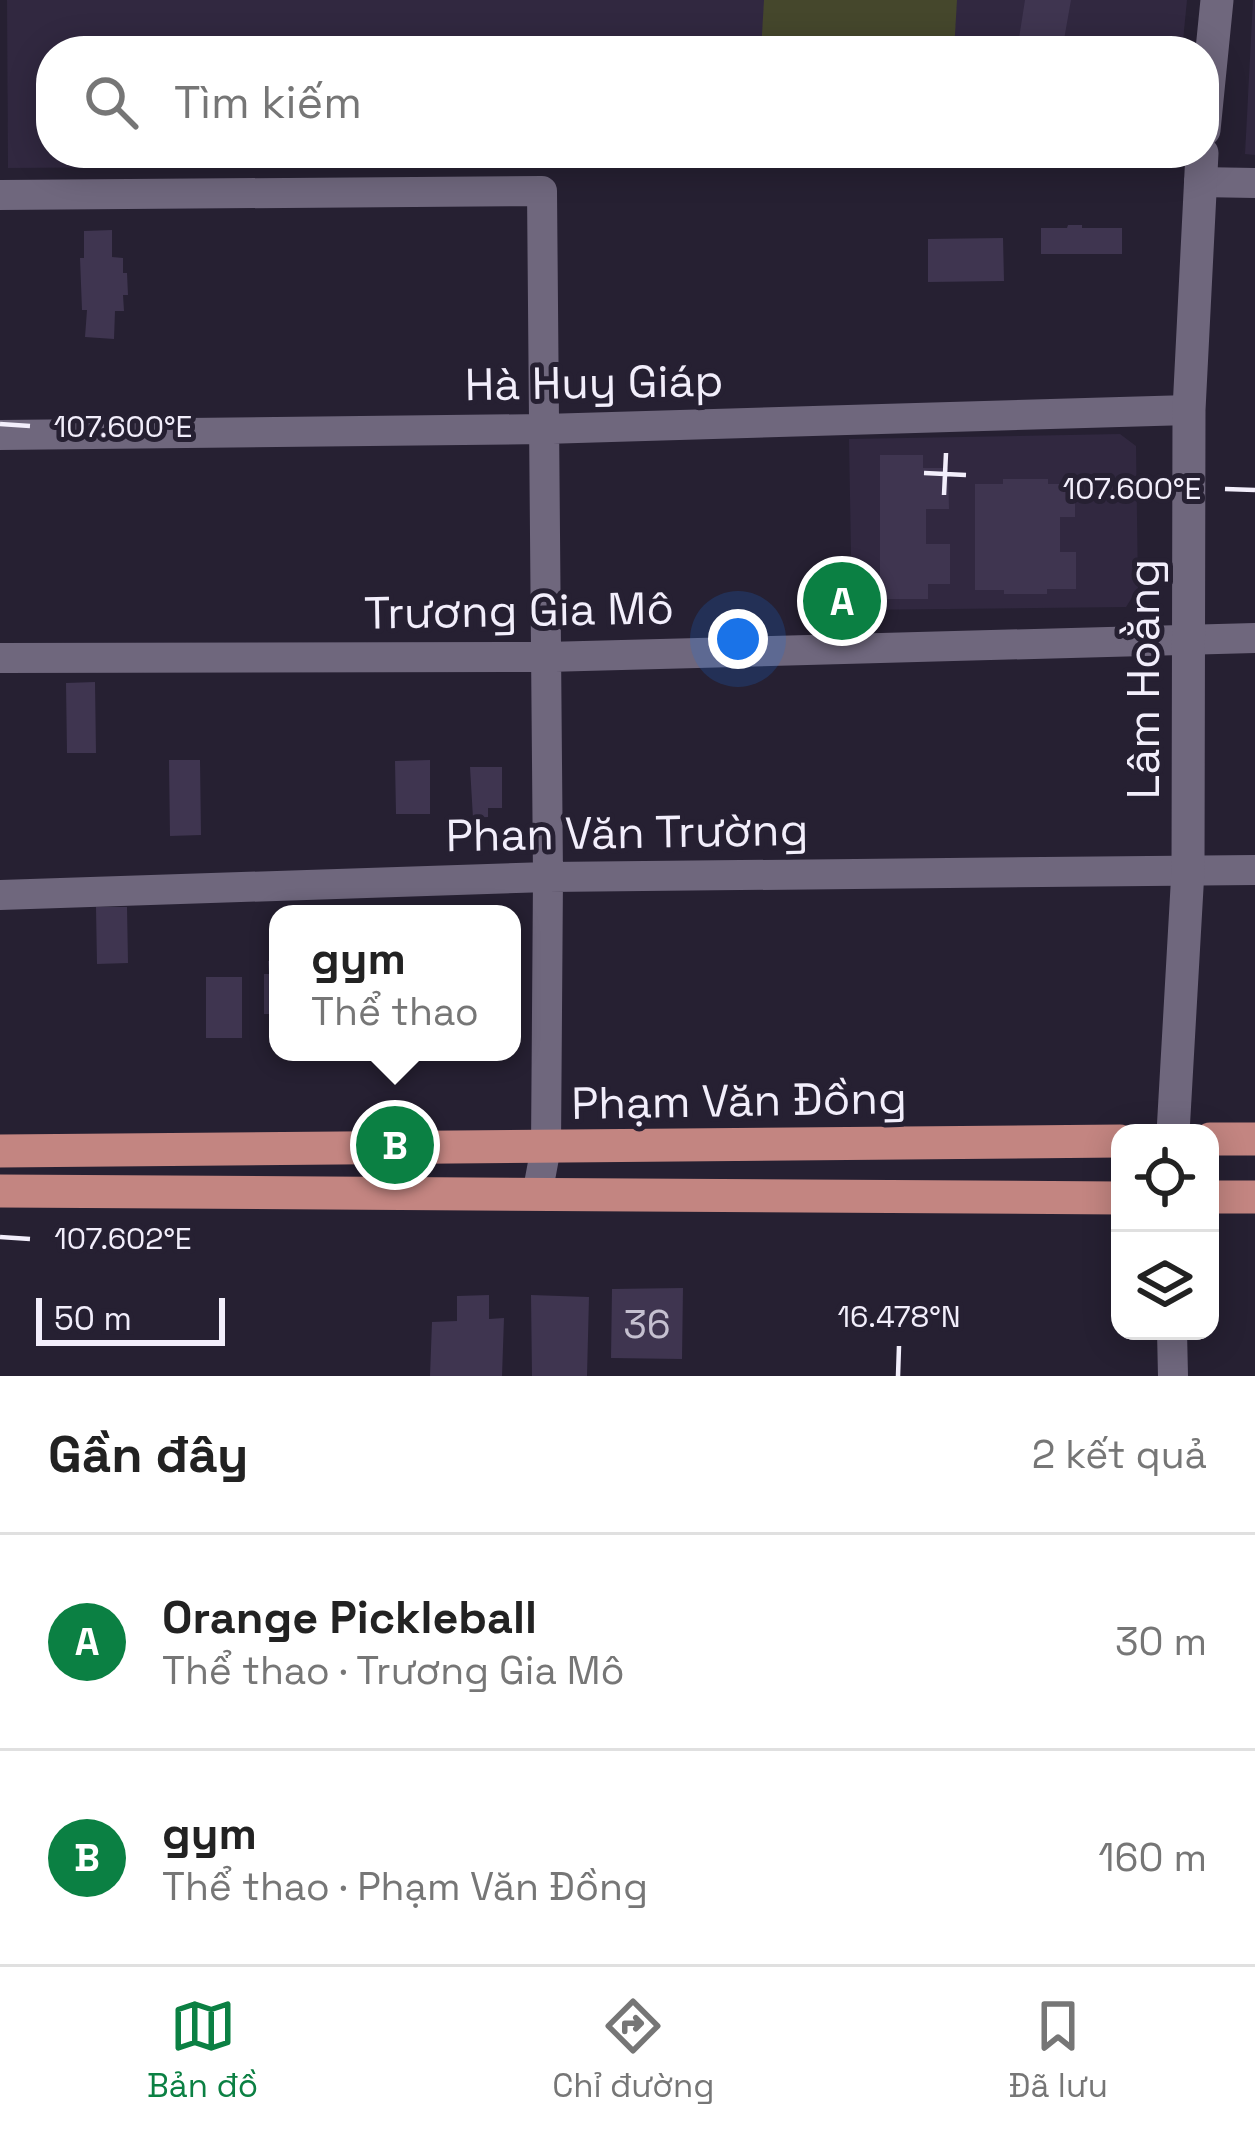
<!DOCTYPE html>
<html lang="vi">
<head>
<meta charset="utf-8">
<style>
	:root { --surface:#fff; --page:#f2f2f2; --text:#222; --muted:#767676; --line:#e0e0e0; --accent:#0b8043 }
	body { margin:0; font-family:"Space Grotesk",sans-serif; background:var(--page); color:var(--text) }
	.controls { position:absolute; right:36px; bottom:36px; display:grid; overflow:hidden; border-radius:24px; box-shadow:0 6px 30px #0003 }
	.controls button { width:108px; height:108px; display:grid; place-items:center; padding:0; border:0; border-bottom:3px solid var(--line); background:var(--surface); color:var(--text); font:60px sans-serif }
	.scale { position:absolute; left:36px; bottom:30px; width:189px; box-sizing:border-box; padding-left:12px; border:6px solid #f2eefb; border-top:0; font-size:33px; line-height:42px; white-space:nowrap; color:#f2eefb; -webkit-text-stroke:9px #262032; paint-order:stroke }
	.you { position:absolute; left:738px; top:639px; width:42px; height:42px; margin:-30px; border:9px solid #fff; border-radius:50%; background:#1a73e8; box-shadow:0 0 0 18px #1a73e833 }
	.badge { display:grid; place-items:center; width:78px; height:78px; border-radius:50%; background:var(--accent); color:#fff; font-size:39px; font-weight:700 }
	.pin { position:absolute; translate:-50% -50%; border:6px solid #fff; box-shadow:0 3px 12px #0006 }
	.popup { position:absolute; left:269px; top:905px; width:252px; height:156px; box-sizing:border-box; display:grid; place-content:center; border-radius:24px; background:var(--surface); filter:drop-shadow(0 3px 9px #0005); font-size:39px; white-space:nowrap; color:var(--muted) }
	.popup b { font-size:45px; color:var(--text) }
	.popup::after { content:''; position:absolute; left:50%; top:100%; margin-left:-24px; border:24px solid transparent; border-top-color:var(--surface) }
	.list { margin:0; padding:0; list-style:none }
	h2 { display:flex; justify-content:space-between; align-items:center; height:156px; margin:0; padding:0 48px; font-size:51px }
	h2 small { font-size:39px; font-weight:400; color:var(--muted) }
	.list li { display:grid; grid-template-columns:78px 1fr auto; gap:36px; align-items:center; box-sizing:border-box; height:216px; padding:0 48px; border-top:3px solid var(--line) }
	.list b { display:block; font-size:45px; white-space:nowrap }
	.list p { margin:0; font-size:39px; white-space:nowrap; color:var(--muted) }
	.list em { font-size:39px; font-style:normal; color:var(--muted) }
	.icon { flex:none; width:66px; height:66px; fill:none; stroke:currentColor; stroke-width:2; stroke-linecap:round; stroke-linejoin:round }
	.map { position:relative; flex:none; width:1255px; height:1376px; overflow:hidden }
	.search { position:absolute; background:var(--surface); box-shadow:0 6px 30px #0003; left:36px; right:36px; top:36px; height:132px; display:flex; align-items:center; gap:30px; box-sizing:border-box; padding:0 42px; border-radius:48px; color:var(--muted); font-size:45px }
	.sheet { height:588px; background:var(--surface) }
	nav { display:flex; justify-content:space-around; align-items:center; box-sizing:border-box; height:168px; border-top:3px solid var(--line); background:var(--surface); font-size:33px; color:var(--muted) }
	nav a { display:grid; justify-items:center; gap:6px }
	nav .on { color:var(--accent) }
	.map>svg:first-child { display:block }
</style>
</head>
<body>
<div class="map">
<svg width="1255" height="1376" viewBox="0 0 1255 1376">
	<rect width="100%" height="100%" fill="#262032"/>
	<path fill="#312840" d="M 7,0 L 1187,0 L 1182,51 L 51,51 L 51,153 L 1171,153 L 559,164 L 8,168 Z
		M 1253,0 L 1255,0 L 1255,155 L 1245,154 Z
		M 1120,434 L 1136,446 L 1138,588 L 1126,607 L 852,610 L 849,439 Z"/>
	<path fill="#45472c" d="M 764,0 L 957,0 L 954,51 L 761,51 Z"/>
	<path fill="#3f3550" d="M 1025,0 L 1071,0 L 1062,51 L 1017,51 Z
		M 1068,225 L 1082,225 L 1082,228 L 1122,228 L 1122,254 L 1041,254 L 1041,228 L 1067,228 Z
		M 112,230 L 112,257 L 123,258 L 123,273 L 127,273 L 128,295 L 123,295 L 124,311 L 115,311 L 114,339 L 85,337 L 87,310 L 82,310 L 80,258 L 84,258 L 84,231 Z
		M 1003,238 L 1004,281 L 928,282 L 928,239 Z
		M 880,455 L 923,455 L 923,468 L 948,468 L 949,509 L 926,509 L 926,544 L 950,544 L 950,584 L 928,584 L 928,599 L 880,599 Z
		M 1003,479 L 1048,479 L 1048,484 L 1075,484 L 1075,517 L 1060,517 L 1060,552 L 1076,552 L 1076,589 L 1047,589 L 1047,594 L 1004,594 L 1004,590 L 975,590 L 975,484 L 1003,484 Z
		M 95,682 L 96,753 L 67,753 L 66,683 Z
		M 169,760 L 200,760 L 201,835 L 170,836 Z
		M 430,760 L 430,814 L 396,814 L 395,761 Z
		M 470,767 L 502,767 L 502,808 L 488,808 L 488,817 L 473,818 Z
		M 96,907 L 127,907 L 128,963 L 97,964 Z
		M 268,961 L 278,961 L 278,1043 L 269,1043 L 269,1014 L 264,1014 L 264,974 L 269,974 Z
		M 206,977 L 242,977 L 242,1038 L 206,1038 Z
		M 683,1288 L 682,1359 L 611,1358 L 612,1289 Z
		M 489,1295 L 489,1319 L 504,1318 L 502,1376 L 430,1376 L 432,1322 L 457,1321 L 457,1296 Z
		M 531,1295 L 589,1297 L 587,1376 L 532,1376 Z"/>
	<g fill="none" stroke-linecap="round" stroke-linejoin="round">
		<path stroke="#6f677d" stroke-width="30" d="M 1199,182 L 1255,183
			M 0,195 L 542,191 L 548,877 L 546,1147 L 537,1195
			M 0,435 L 544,429 L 1189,410
			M 0,658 L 546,657 L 1255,638
			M 0,895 L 548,877 L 1255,870
			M 1172,1331 L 1173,1376"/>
		<path stroke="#6f677d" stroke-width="33" d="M 1204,130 L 1217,0
			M 1173,1133 L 1188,870 L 1189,410 L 1202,153"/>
		<path stroke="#c38581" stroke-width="33" d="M 1210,1139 L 1255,1139
			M 0,1151 L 1120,1141
			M 0,1191 L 1120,1198
			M 1210,1197 L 1255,1197"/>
	</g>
	<path fill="none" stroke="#f2eefb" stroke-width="4.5" d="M 0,424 L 30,426M 924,473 L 966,475M 1225,489 L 1255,490M 944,495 L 946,453M 0,1237 L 30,1239M 898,1376 L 899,1346"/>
	<g text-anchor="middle" stroke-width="10" stroke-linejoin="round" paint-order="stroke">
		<g font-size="39" fill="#c5c0d0">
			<text x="647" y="1338">36</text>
		</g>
		<g font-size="45" fill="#f2eefb" stroke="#262032">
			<text transform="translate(594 382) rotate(-1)" y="16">Hà Huy Giáp</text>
			<text transform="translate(519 610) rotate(-1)" y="16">Trương Gia Mô</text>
			<text transform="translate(1143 679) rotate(-90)" y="16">Lâm Hoằng</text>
			<text transform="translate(627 832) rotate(-1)" y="16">Phan Văn Trường</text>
			<text transform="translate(739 1100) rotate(-1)" y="16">Phạm Văn Đồng</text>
		</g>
	</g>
	<g font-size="30" text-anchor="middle" fill="#f2eefb" stroke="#262032" stroke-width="10" stroke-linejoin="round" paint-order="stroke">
		<text x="123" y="437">107.600°E</text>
		<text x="1132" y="499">107.600°E</text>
		<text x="123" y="1249">107.602°E</text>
		<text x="899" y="1327">16.478°N</text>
	</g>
</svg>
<div class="controls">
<button><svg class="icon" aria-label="locate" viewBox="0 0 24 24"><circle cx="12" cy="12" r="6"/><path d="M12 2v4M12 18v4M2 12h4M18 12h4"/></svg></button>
<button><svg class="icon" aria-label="layers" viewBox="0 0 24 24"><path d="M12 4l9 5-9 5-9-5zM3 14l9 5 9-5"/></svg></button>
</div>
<div class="scale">50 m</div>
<div class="you"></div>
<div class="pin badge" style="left:842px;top:601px">A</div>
<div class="pin badge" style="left:395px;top:1145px">B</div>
<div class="popup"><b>gym</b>Thể thao</div>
<div class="search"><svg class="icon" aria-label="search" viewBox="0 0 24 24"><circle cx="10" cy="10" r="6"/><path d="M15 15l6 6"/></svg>Tìm kiếm</div>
</div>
<section class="sheet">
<h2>Gần đây<small>2 kết quả</small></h2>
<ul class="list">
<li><span class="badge">A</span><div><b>Orange Pickleball</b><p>Thể thao · Trương Gia Mô</p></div><em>30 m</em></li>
<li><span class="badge">B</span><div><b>gym</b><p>Thể thao · Phạm Văn Đồng</p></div><em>160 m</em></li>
</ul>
</section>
<nav>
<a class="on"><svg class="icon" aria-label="map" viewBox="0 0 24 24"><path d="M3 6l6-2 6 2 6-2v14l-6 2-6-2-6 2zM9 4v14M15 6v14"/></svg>Bản đồ</a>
<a><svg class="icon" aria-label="directions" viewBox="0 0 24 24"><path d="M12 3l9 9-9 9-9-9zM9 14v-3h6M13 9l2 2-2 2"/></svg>Chỉ đường</a>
<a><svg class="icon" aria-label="saved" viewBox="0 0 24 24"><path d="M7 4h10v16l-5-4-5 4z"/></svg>Đã lưu</a>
</nav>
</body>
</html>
